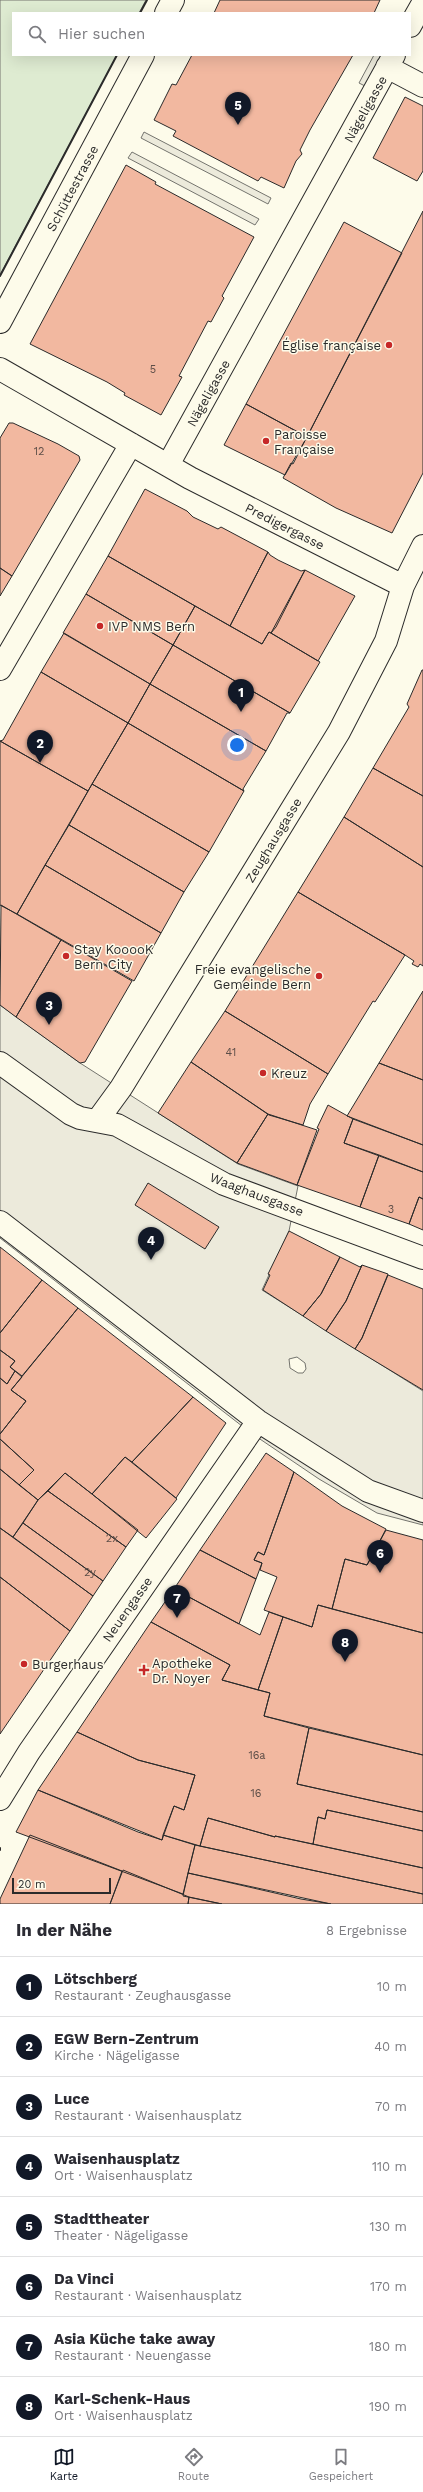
<!DOCTYPE html>
<html lang="de">
<head>
<meta charset="utf-8">
<style>
	:root { --surface:#fff; --page:#f2f2f3; --text:#2b2b33; --muted:#7c7c81; --line:#e1e1e2; --accent:#111827 }
	body { margin:0; font-family:"Work Sans",sans-serif; background:var(--page); color:var(--text) }
	.scale { position:absolute; left:12px; bottom:10px; width:99px; box-sizing:border-box; padding-left:4px; border:2px solid #2b2b2b; border-top:0; font-size:11px; line-height:14px; white-space:nowrap; color:#2b2b2b; -webkit-text-stroke:3px #fdfbea; paint-order:stroke }
	.you { position:absolute; left:237px; top:745px; width:14px; height:14px; margin:-10px; border:3px solid #fff; border-radius:50%; background:#1a73e8; box-shadow:0 0 0 6px #1a73e833 }
	.badge { display:grid; place-items:center; width:26px; height:26px; border-radius:50%; background:var(--accent); color:#fff; font-size:13px; font-weight:700 }
	.pin { position:absolute; translate:-50% -33px; filter:drop-shadow(0 1px 2px #0008) }
	.pin::after { content:''; position:absolute; top:21px; width:14px; height:12px; background:inherit; clip-path:polygon(0 0,100% 0,50% 100%) }
	.list { margin:0; padding:0; list-style:none }
	h2 { display:flex; justify-content:space-between; align-items:center; height:52px; margin:0; padding:0 16px; font-size:17px }
	h2 small { font-size:13px; font-weight:400; color:var(--muted) }
	.list li { display:grid; grid-template-columns:26px 1fr auto; gap:12px; align-items:center; box-sizing:border-box; height:60px; padding:0 16px; border-top:1px solid var(--line) }
	.list b { display:block; font-size:15px; white-space:nowrap }
	.list p { margin:0; font-size:13px; white-space:nowrap; color:var(--muted) }
	.list em { font-size:13px; font-style:normal; color:var(--muted) }
	.icon { flex:none; width:22px; height:22px; fill:none; stroke:currentColor; stroke-width:2; stroke-linecap:round; stroke-linejoin:round }
	.map { position:relative; flex:none; width:423px; height:1904px; overflow:hidden }
	.search { position:absolute; background:var(--surface); box-shadow:0 4px 16px #0002; left:12px; right:12px; top:12px; height:44px; display:flex; align-items:center; gap:10px; box-sizing:border-box; padding:0 14px; border-radius:0px; color:var(--muted); font-size:15px }
	.sheet { height:532px; background:var(--surface) }
	nav { display:flex; justify-content:space-around; align-items:center; box-sizing:border-box; height:56px; border-top:1px solid var(--line); background:var(--surface); font-size:11px; color:var(--muted) }
	nav a { display:grid; justify-items:center; gap:2px }
	nav .on { color:var(--accent) }
	.map>svg:first-child { display:block }
</style>
</head>
<body>
<div class="map">
<svg width="423" height="1904" viewBox="0 0 423 1904">
	<rect width="100%" height="100%" fill="#fdfbea"/>
	<path fill="#deebd1" stroke="#74746e" d="M 0,0 L 146,0 L 139,13 L 13,13 L 13,55 L 117,55 L 0,275 Z"/>
	<path fill="#eceadb" stroke="#74746e" fill-rule="evenodd" d="M 374,55 L 381,55 L 365,86 L 359,83 Z
		M 144,132 L 271,198 L 268,204 L 141,138 Z
		M 132,152 L 259,219 L 255,225 L 128,158 Z
		M 0,1005 L 80,1063 L 238,1164 L 298,1186 L 289,1231 L 262,1290 L 423,1391 L 423,1525 L 377,1513 L 319,1479 L 251,1433 L 0,1238 ZM 297,1357 L 305,1363 L 306,1369 L 303,1373 L 298,1373 L 290,1368 L 289,1359 Z"/>
	<path fill="#f2b8a0" stroke="#2b2b2b" d="M 220,0 L 380,0 L 374,13 L 214,13 Z
		M 192,55 L 353,55 L 310,130 L 300,150 L 302,154 L 296,161 L 284,188 L 261,177 L 258,181 L 173,136 L 176,131 L 154,120 L 172,84 L 176,85 Z
		M 405,97 L 423,106 L 423,171 L 417,181 L 373,158 Z
		M 126,165 L 156,182 L 155,184 L 254,237 L 222,296 L 224,298 L 211,322 L 208,321 L 179,376 L 182,377 L 161,415 L 124,395 L 125,393 L 107,382 L 30,344 Z
		M 423,211 L 423,473 L 392,533 L 336,508 L 283,478 L 291,463 L 293,464 Z
		M 344,222 L 402,253 L 307,437 L 246,404 Z
		M 246,404 L 307,437 L 285,475 L 224,445 Z
		M 9,423 L 13,423 L 58,444 L 79,456 L 80,460 L 12,576 L 0,568 L 0,438 Z
		M 145,489 L 187,511 L 193,517 L 218,529 L 221,527 L 268,552 L 230,626 L 108,556 Z
		M 268,552 L 270,555 L 278,560 L 301,571 L 305,570 L 276,627 L 271,633 L 269,632 L 262,644 L 230,626 Z
		M 108,556 L 195,606 L 173,645 L 86,594 Z
		M 0,568 L 12,576 L 0,596 Z
		M 305,570 L 355,596 L 318,661 L 271,633 Z
		M 86,594 L 173,645 L 150,684 L 63,633 Z
		M 195,606 L 262,644 L 269,632 L 320,662 L 290,713 L 173,645 Z
		M 64,633 L 150,684 L 128,723 L 41,672 Z
		M 173,645 L 290,713 L 287,713 L 266,751 L 150,684 Z
		M 422,670 L 423,670 L 423,796 L 373,768 L 409,707 L 407,704 Z
		M 41,672 L 128,723 L 88,791 L 0,741 L 3,740 Z
		M 150,684 L 266,751 L 243,789 L 244,791 L 128,723 Z
		M 128,723 L 244,791 L 209,852 L 92,784 Z
		M 0,741 L 88,791 L 17,914 L 0,905 Z
		M 373,768 L 423,796 L 423,867 L 344,817 Z
		M 92,784 L 209,852 L 184,892 L 69,825 Z
		M 344,817 L 423,867 L 423,966 L 420,964 L 418,967 L 412,964 L 414,961 L 405,955 L 298,892 Z
		M 69,825 L 184,892 L 161,933 L 45,865 Z
		M 45,865 L 161,933 L 134,981 L 17,914 Z
		M 298,892 L 405,955 L 375,1002 L 373,1001 L 328,1074 L 225,1011 Z
		M 1,905 L 61,940 L 16,1017 L 0,1005 Z
		M 61,940 L 132,981 L 85,1062 L 80,1063 L 16,1017 Z
		M 423,991 L 423,1080 L 379,1063 Z
		M 225,1011 L 328,1074 L 310,1104 L 303,1125 L 269,1115 L 191,1062 Z
		M 191,1062 L 268,1114 L 237,1163 L 158,1113 Z
		M 379,1063 L 423,1080 L 423,1145 L 347,1116 Z
		M 328,1105 L 353,1119 L 344,1143 L 379,1155 L 360,1207 L 297,1185 L 319,1129 L 317,1128 Z
		M 268,1114 L 317,1130 L 297,1185 L 237,1163 Z
		M 353,1119 L 423,1145 L 423,1172 L 344,1143 Z
		M 379,1155 L 423,1172 L 423,1199 L 419,1197 L 409,1224 L 360,1207 Z
		M 148,1183 L 219,1227 L 205,1249 L 135,1205 Z
		M 419,1197 L 423,1199 L 423,1230 L 409,1224 Z
		M 289,1231 L 340,1257 L 321,1294 L 303,1316 L 263,1290 L 270,1275 L 268,1274 Z
		M 0,1247 L 42,1280 L 0,1333 Z
		M 340,1257 L 360,1267 L 362,1265 L 346,1301 L 326,1331 L 303,1316 L 321,1294 Z
		M 362,1265 L 388,1274 L 362,1338 L 355,1349 L 326,1331 L 346,1301 Z
		M 388,1275 L 423,1289 L 423,1390 L 355,1349 L 362,1338 Z
		M 42,1280 L 78,1308 L 22,1376 L 10,1367 L 15,1361 L 0,1350 L 0,1333 Z
		M 78,1308 L 193,1397 L 132,1462 L 125,1457 L 92,1494 L 65,1473 L 38,1500 L 19,1485 L 34,1470 L 0,1439 L 0,1434 L 26,1401 L 11,1390 Z
		M 0,1350 L 15,1361 L 10,1367 L 15,1371 L 7,1384 L 0,1378 Z
		M 15,1371 L 22,1377 L 11,1390 L 26,1401 L 0,1434 L 0,1378 L 7,1384 Z
		M 193,1397 L 226,1423 L 176,1498 L 132,1462 Z
		M 0,1439 L 34,1470 L 19,1485 L 0,1469 Z
		M 266,1453 L 294,1472 L 264,1555 L 258,1552 L 254,1560 L 262,1563 L 256,1579 L 200,1550 Z
		M 125,1457 L 177,1499 L 146,1538 L 92,1494 Z
		M 0,1469 L 38,1500 L 13,1537 L 0,1528 Z
		M 294,1472 L 342,1506 L 386,1529 L 367,1565 L 345,1559 L 332,1609 L 318,1605 L 312,1627 L 264,1610 L 277,1577 L 260,1570 L 262,1563 L 254,1560 L 258,1552 L 264,1555 Z
		M 65,1473 L 138,1530 L 126,1547 L 48,1491 Z
		M 48,1491 L 126,1547 L 103,1581 L 23,1523 L 38,1500 Z
		M 23,1523 L 103,1581 L 93,1596 L 13,1537 Z
		M 0,1528 L 93,1596 L 70,1631 L 0,1577 Z
		M 386,1530 L 423,1540 L 423,1633 L 332,1609 L 345,1559 L 367,1565 Z
		M 200,1550 L 256,1579 L 239,1624 L 174,1589 Z
		M 0,1577 L 70,1631 L 0,1734 Z
		M 174,1589 L 260,1635 L 269,1612 L 283,1617 L 258,1690 L 222,1680 L 230,1665 L 151,1622 Z
		M 318,1605 L 423,1633 L 423,1755 L 264,1716 L 270,1693 L 258,1690 L 283,1617 L 312,1627 Z
		M 151,1622 L 230,1665 L 222,1680 L 270,1693 L 264,1716 L 309,1728 L 297,1784 L 423,1812 L 423,1831 L 327,1810 L 325,1819 L 318,1817 L 313,1844 L 275,1836 L 275,1837 L 208,1818 L 200,1846 L 163,1835 L 174,1806 L 184,1810 L 195,1775 L 138,1760 L 77,1732 Z
		M 309,1728 L 423,1755 L 423,1812 L 297,1784 Z
		M 77,1732 L 138,1760 L 195,1775 L 184,1810 L 174,1806 L 162,1840 L 38,1790 Z
		M 38,1790 L 138,1832 L 162,1840 L 163,1835 L 195,1845 L 183,1894 L 16,1832 Z
		M 327,1810 L 423,1831 L 423,1868 L 313,1844 L 318,1817 L 325,1819 Z
		M 208,1818 L 275,1837 L 275,1836 L 423,1868 L 423,1894 L 200,1846 Z
		M 30,1835 L 122,1871 L 110,1904 L 0,1904 L 0,1899 Z
		M 195,1845 L 423,1894 L 423,1904 L 331,1904 L 188,1873 Z
		M 123,1870 L 189,1897 L 188,1904 L 110,1904 Z
		M 188,1873 L 301,1899 L 331,1904 L 222,1904 L 183,1896 Z
		M 189,1897 L 222,1904 L 188,1904 Z"/>
	<g fill="none" stroke-linecap="round" stroke-linejoin="round">
		<g stroke="#2b2b2b" stroke-width="24">
			<path id="minor" d="M 166,13 L 173,0
				M 410,26 L 423,3
				M 387,67 L 423,86
				M 0,322 L 143,55
				M 0,369 L 190,478 L 403,586
				M 168,465 L 394,55
				M 0,669 L 131,444
				M 0,1063 L 71,1114 L 80,1118 L 117,1125 L 224,1184 L 423,1258
				M 97,1121 L 121,1088 L 339,732 L 386,641 L 403,586 L 423,546
				M 0,1222 L 258,1421 L 368,1491 L 423,1511
				M 0,1799 L 29,1752 L 258,1421"/>
		</g>
		<use href="#minor" stroke="#fdfbea" stroke-width="22"/>
		<path stroke="#2b2b2b" stroke-width="2" d="M 140,13 L 147,0
			M 0,276 L 117,55
			M 0,1848 L 0,1850"/>
	</g>
	<g fill="#c62828" stroke="#fdfbea" stroke-width="1.5">
		<circle cx="389" cy="345" r="4"/>
		<circle cx="266" cy="441" r="4"/>
		<circle cx="100" cy="626" r="4"/>
		<circle cx="66" cy="956" r="4"/>
		<circle cx="319" cy="976" r="4"/>
		<circle cx="263" cy="1073" r="4"/>
		<circle cx="24" cy="1664" r="4"/>
		<path d="M142 1664h4v4h4v4h-4v4h-4v-4h-4v-4h4z"/>
	</g>
	<g text-anchor="middle" stroke-width="3" stroke-linejoin="round" paint-order="stroke">
		<g font-size="11" fill="#5d4e48">
			<text x="153" y="373">5</text>
			<text x="39" y="455">12</text>
			<text x="231" y="1056">41</text>
			<text x="391" y="1213">3</text>
			<text x="112" y="1542">2x</text>
			<text x="90" y="1576">2y</text>
			<text x="257" y="1759">16a</text>
			<text x="256" y="1797">16</text>
		</g>
		<g font-size="13" fill="#2b2b2b" stroke="#fdfbea">
			<text transform="translate(365 109) rotate(-61)" y="5">Nägeligasse</text>
			<text transform="translate(72 188) rotate(-62)" y="5">Schüttestrasse</text>
			<text transform="translate(208 393) rotate(-61)" y="5">Nägeligasse</text>
			<text transform="translate(285 526) rotate(27)" y="5">Predigergasse</text>
			<text transform="translate(273 840) rotate(-59)" y="5">Zeughausgasse</text>
			<text transform="translate(257 1194) rotate(21)" y="5">Waaghausgasse</text>
			<text transform="translate(127 1609) rotate(-55)" y="5">Neuengasse</text>
		</g>
		<g font-size="13" fill="#2b2b2b" stroke="#fdfbea" text-anchor="start">
			<text x="381" y="350" text-anchor="end">Église française</text>
			<text x="274" y="439">Paroisse<tspan x="274" dy="15">Française</tspan></text>
			<text x="108" y="631">IVP NMS Bern</text>
			<text x="74" y="954">Stay KooooK<tspan x="74" dy="15">Bern City</tspan></text>
			<text x="311" y="974" text-anchor="end">Freie evangelische<tspan x="311" dy="15">Gemeinde Bern</tspan></text>
			<text x="271" y="1078">Kreuz</text>
			<text x="152" y="1668">Apotheke<tspan x="152" dy="15">Dr. Noyer</tspan></text>
			<text x="32" y="1669">Burgerhaus</text>
		</g>
	</g>
</svg>
<div class="scale">20 m</div>
<div class="you"></div>
<div class="pin badge" style="left:241px;top:712px">1</div>
<div class="pin badge" style="left:40px;top:763px">2</div>
<div class="pin badge" style="left:49px;top:1025px">3</div>
<div class="pin badge" style="left:151px;top:1260px">4</div>
<div class="pin badge" style="left:238px;top:125px">5</div>
<div class="pin badge" style="left:380px;top:1573px">6</div>
<div class="pin badge" style="left:177px;top:1618px">7</div>
<div class="pin badge" style="left:345px;top:1662px">8</div>
<div class="search"><svg class="icon" aria-label="search" viewBox="0 0 24 24"><circle cx="10" cy="10" r="6"/><path d="M15 15l6 6"/></svg>Hier suchen</div>
</div>
<section class="sheet">
<h2>In der Nähe<small>8 Ergebnisse</small></h2>
<ul class="list">
<li><span class="badge">1</span><div><b>Lötschberg</b><p>Restaurant · Zeughausgasse</p></div><em>10 m</em></li>
<li><span class="badge">2</span><div><b>EGW Bern-Zentrum</b><p>Kirche · Nägeligasse</p></div><em>40 m</em></li>
<li><span class="badge">3</span><div><b>Luce</b><p>Restaurant · Waisenhausplatz</p></div><em>70 m</em></li>
<li><span class="badge">4</span><div><b>Waisenhausplatz</b><p>Ort · Waisenhausplatz</p></div><em>110 m</em></li>
<li><span class="badge">5</span><div><b>Stadttheater</b><p>Theater · Nägeligasse</p></div><em>130 m</em></li>
<li><span class="badge">6</span><div><b>Da Vinci</b><p>Restaurant · Waisenhausplatz</p></div><em>170 m</em></li>
<li><span class="badge">7</span><div><b>Asia Küche take away</b><p>Restaurant · Neuengasse</p></div><em>180 m</em></li>
<li><span class="badge">8</span><div><b>Karl-Schenk-Haus</b><p>Ort · Waisenhausplatz</p></div><em>190 m</em></li>
</ul>
</section>
<nav>
<a class="on"><svg class="icon" aria-label="map" viewBox="0 0 24 24"><path d="M3 6l6-2 6 2 6-2v14l-6 2-6-2-6 2zM9 4v14M15 6v14"/></svg>Karte</a>
<a><svg class="icon" aria-label="directions" viewBox="0 0 24 24"><path d="M12 3l9 9-9 9-9-9zM9 14v-3h6M13 9l2 2-2 2"/></svg>Route</a>
<a><svg class="icon" aria-label="saved" viewBox="0 0 24 24"><path d="M7 4h10v16l-5-4-5 4z"/></svg>Gespeichert</a>
</nav>
</body>
</html>
